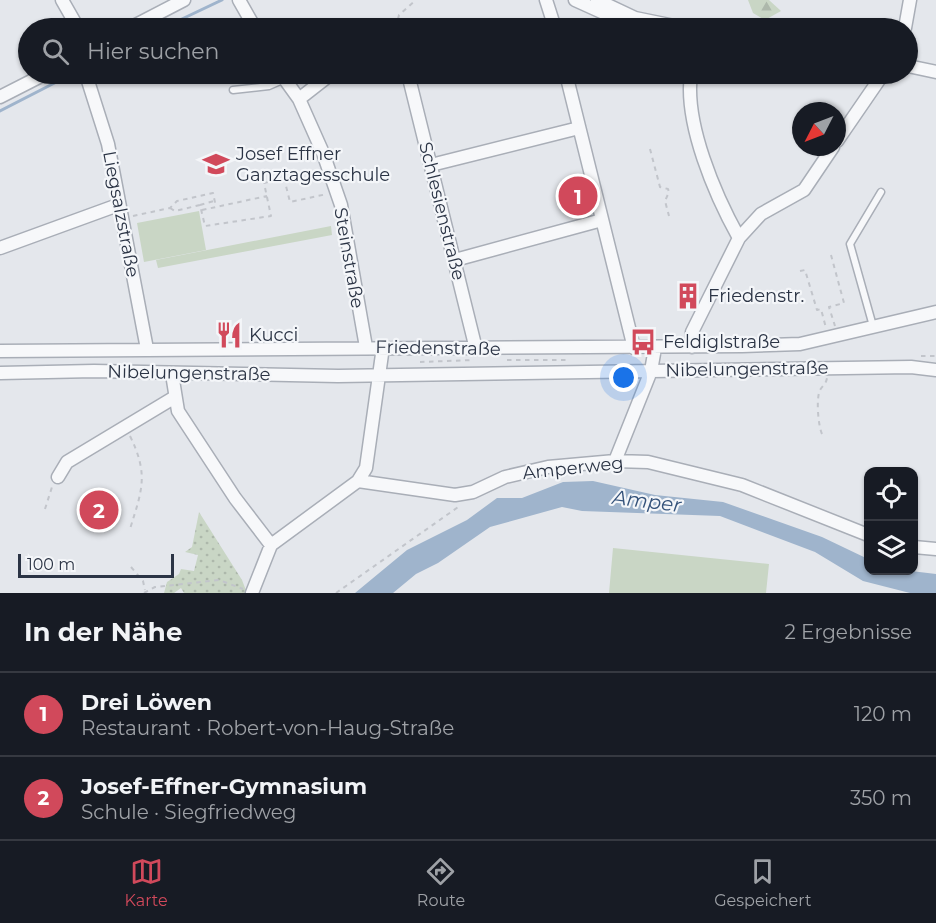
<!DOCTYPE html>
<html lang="de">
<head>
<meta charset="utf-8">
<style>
	:root { --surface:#171b24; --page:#20242c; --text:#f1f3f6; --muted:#9ea1a6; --line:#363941; --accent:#d1495b }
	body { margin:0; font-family:Montserrat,sans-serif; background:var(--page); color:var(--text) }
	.controls { position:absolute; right:18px; bottom:18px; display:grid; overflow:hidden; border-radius:12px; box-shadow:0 2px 4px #0004 }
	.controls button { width:54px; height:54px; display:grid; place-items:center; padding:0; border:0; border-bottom:2px solid var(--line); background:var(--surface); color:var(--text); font:30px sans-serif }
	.compass { position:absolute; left:792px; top:102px; width:54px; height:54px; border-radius:50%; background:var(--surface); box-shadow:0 2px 4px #0004; rotate:228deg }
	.scale { position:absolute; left:18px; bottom:15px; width:156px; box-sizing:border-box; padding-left:6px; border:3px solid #2b3445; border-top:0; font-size:16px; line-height:21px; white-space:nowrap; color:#2b3445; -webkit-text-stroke:4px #f4f6f9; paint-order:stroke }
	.you { position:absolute; left:624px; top:378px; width:21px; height:21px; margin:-15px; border:4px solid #fff; border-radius:50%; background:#1a73e8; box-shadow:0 0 0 9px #1a73e833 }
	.badge { display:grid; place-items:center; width:39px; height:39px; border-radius:50%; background:var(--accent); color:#fff; font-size:20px; font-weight:700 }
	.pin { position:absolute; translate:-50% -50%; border:3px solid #fff; box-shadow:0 2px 6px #0006 }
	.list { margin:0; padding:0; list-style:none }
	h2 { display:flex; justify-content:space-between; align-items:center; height:78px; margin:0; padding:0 24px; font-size:26px }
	h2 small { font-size:20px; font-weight:400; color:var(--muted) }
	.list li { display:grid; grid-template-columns:39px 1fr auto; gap:18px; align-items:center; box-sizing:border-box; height:84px; padding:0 24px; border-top:2px solid var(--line) }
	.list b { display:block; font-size:22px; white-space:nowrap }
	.list p { margin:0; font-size:20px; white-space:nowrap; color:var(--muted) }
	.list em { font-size:20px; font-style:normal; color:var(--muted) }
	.icon { flex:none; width:33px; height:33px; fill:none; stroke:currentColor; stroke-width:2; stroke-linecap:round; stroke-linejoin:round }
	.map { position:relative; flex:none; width:936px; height:593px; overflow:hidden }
	.search { position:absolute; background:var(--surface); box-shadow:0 2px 4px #0004; left:18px; right:18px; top:18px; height:66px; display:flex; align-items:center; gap:15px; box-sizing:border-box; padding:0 21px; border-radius:33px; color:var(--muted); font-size:22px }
	.sheet { height:246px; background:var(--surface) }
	nav { display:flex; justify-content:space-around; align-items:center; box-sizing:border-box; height:84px; border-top:2px solid var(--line); background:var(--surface); font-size:16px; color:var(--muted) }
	nav a { display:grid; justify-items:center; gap:3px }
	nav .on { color:var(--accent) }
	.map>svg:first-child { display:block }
</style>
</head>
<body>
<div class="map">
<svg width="936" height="593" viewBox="0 0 936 593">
	<defs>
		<pattern id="grass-dots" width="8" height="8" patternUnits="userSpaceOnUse" patternTransform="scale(1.5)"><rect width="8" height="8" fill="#c9d6c5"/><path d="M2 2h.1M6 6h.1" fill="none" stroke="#adb8ab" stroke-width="1.8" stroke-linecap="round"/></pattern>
		<pattern id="forest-firs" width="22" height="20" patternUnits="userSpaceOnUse" patternTransform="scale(1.5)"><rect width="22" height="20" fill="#c9d6c5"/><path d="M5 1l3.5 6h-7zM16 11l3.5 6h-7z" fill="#adb8ab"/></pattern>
	</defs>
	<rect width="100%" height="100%" fill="#e4e7ec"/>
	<path fill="url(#grass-dots)" d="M 199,512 L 242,580 L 247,593 L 184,593 L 181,588 L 174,593 L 164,593 L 167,582 L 179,574 L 181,569 L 194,571 L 198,555 L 185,552 L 192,547 Z"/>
	<path fill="url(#forest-firs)" d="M 748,0 L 769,0 L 781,11 L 765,20 L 753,13 Z"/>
	<path fill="#c9d6c5" d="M 199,211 L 206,250 L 144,262 L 137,223 Z
		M 331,226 L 332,235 L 158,268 L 156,260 Z
		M 613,548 L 769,564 L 766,593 L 609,593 Z"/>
	<path fill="#9fb4cc" d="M 593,481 L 655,495 L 723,502 L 822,537 L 868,559 L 868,570 L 911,571 L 936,574 L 936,593 L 910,593 L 863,581 L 815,552 L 720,516 L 582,511 L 562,507 L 490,527 L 438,563 L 416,574 L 393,593 L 355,593 L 407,550 L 467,520 L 497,498 L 522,498 L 563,482 Z"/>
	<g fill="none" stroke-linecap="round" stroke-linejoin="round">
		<path stroke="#9fb4cc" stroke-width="3" d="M 163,28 L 222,0
			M 0,111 L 72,74"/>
		<g stroke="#a9aeb7" stroke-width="9">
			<path id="lane" d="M 233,90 L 269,86 L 285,79
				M 873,326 L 850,244 L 881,192"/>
		</g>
		<g stroke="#a9aeb7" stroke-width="15">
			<path id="street" d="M 62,0 L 78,28
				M 239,0 L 255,28
				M 546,0 L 555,28
				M 575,0 L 617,19 L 634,19
				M 597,0 L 635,18 L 684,28
				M 130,28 L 184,0
				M 385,28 L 391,28
				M 905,28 L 910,0
				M 908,66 L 936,72
				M 281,74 L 299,99 L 323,153 L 341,205 L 366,347
				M 408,74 L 476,349
				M 566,74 L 634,348
				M 691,74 C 684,123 715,195 739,238
				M 88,81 L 108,144 L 147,349
				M 0,97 L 45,74
				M 299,99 L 331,74
				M 837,141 L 883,74
				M 431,165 L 579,128
				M 0,248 L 118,205
				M 455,260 L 602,220
				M 692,347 L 692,332 L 739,238 L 761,214 L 804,190 L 833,147
				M 0,351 L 742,346 L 800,344 L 936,312
				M 0,373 L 94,371 L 338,376 L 911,367 L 936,370
				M 172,374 L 178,411 L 235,498 L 271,545
				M 615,461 L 651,371 L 655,348
				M 58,477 L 67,462 L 175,397
				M 358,481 L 366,468 L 383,347
				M 914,547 L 936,549
				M 252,593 L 271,545 L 358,481 L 455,495 L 473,492 L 505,477 L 548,467 L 615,461 L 648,462 L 742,485 L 868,535"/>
		</g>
		<path stroke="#c2c5cb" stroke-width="2" stroke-dasharray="4.5 4.5" stroke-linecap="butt" d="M 398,19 L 399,15 L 416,0
			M 650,149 L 660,187 L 668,189 L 669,192 L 665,201 L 669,216
			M 284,178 L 290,202 L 327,194
			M 200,205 L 214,201
			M 170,208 L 175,211 L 200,205 L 205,226 L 271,216 L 264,183 L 317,171
			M 202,210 L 267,196
			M 133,216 L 170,208 L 177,201 L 213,193 L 216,207
			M 831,255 L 844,303 L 829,307 L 835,326
			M 800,271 L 805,270 L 817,310 L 821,309 L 826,328
			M 921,356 L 936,356
			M 507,360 L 570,360
			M 420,362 L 474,360
			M 822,434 C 818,425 816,398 820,390 C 823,385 826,384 827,378
			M 130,436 C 149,475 142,490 130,529
			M 45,509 L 52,487
			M 131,567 L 143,581 L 145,590
			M 144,593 L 155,587 L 219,580 L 243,589
			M 336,593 L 461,505"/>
		<use href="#lane" stroke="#f7f8fa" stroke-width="6"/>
		<use href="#street" stroke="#f7f8fa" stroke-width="12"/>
	</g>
	<defs>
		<g id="school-bare" transform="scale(2.07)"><path d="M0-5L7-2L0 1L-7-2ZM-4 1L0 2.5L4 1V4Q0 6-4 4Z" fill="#d1495b" stroke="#f4f6f9" stroke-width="2.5" paint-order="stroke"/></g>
		<g id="building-bare" transform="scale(2.07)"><path d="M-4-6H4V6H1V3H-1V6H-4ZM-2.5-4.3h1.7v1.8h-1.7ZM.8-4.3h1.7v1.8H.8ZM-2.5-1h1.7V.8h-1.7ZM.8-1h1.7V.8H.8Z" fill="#d1495b" stroke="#f4f6f9" stroke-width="2.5" paint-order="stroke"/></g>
		<g id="restaurant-bare" transform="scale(2.07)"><path d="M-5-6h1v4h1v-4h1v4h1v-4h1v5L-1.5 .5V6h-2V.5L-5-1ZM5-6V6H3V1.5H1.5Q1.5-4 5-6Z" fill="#d1495b" stroke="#f4f6f9" stroke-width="2.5" paint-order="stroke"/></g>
		<g id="bus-bare" transform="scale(2.07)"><path d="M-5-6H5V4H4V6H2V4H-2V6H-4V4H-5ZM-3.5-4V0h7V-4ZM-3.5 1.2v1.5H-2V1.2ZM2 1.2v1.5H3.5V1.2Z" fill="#d1495b" stroke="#f4f6f9" stroke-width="2.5" paint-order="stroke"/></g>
	</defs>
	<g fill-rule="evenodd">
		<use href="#school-bare" x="216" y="164"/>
		<use href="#building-bare" x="688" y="296"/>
		<use href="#restaurant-bare" x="229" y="335"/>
		<use href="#bus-bare" x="643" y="342"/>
	</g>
	<g text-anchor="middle" stroke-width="4.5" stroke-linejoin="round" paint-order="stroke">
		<g font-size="18" fill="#2b3445" stroke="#f4f6f9" text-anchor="start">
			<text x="236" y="160">Josef Effner<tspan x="236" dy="21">Ganztagesschule</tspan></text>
			<text x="708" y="302">Friedenstr.</text>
			<text x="249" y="341">Kucci</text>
			<text x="663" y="348">Feldiglstraße</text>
		</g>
		<g font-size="18" fill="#2b3445" stroke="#f4f6f9">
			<text transform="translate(442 211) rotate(76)" y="6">Schlesienstraße</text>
			<text transform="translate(121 214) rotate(79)" y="6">Liegsalzstraße</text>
			<text transform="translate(349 258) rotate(80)" y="6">Steinstraße</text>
			<text transform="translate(438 348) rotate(1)" y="6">Friedenstraße</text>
			<text transform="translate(747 369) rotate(-1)" y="6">Nibelungenstraße</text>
			<text transform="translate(189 373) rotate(1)" y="6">Nibelungenstraße</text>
			<text transform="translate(573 468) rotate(-6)" y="6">Amperweg</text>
		</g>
		<g font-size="20" font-style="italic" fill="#34527a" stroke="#f4f6f9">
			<text transform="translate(647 501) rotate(7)" y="7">Amper</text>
		</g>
	</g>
</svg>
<div class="controls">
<button><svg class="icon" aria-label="locate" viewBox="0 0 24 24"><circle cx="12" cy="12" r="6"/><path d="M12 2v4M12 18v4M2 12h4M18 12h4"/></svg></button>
<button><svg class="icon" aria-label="layers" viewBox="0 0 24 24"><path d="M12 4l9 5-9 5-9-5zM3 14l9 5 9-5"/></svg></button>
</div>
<svg class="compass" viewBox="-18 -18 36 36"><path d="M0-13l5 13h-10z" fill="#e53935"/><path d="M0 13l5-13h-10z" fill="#9ea1a6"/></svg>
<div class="scale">100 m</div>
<div class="you"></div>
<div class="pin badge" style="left:578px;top:196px">1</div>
<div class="pin badge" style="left:99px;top:510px">2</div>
<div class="search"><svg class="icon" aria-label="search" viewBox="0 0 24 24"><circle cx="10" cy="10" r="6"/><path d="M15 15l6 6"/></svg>Hier suchen</div>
</div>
<section class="sheet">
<h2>In der Nähe<small>2 Ergebnisse</small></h2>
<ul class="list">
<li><span class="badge">1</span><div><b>Drei Löwen</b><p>Restaurant · Robert-von-Haug-Straße</p></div><em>120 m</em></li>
<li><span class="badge">2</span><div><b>Josef-Effner-Gymnasium</b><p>Schule · Siegfriedweg</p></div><em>350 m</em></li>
</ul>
</section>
<nav>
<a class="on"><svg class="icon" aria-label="map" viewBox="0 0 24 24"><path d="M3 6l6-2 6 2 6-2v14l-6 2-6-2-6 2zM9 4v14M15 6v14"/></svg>Karte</a>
<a><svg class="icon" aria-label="directions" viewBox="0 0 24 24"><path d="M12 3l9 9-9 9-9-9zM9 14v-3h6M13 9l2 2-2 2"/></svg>Route</a>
<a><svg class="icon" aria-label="saved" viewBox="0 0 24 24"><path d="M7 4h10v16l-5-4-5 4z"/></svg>Gespeichert</a>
</nav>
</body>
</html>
